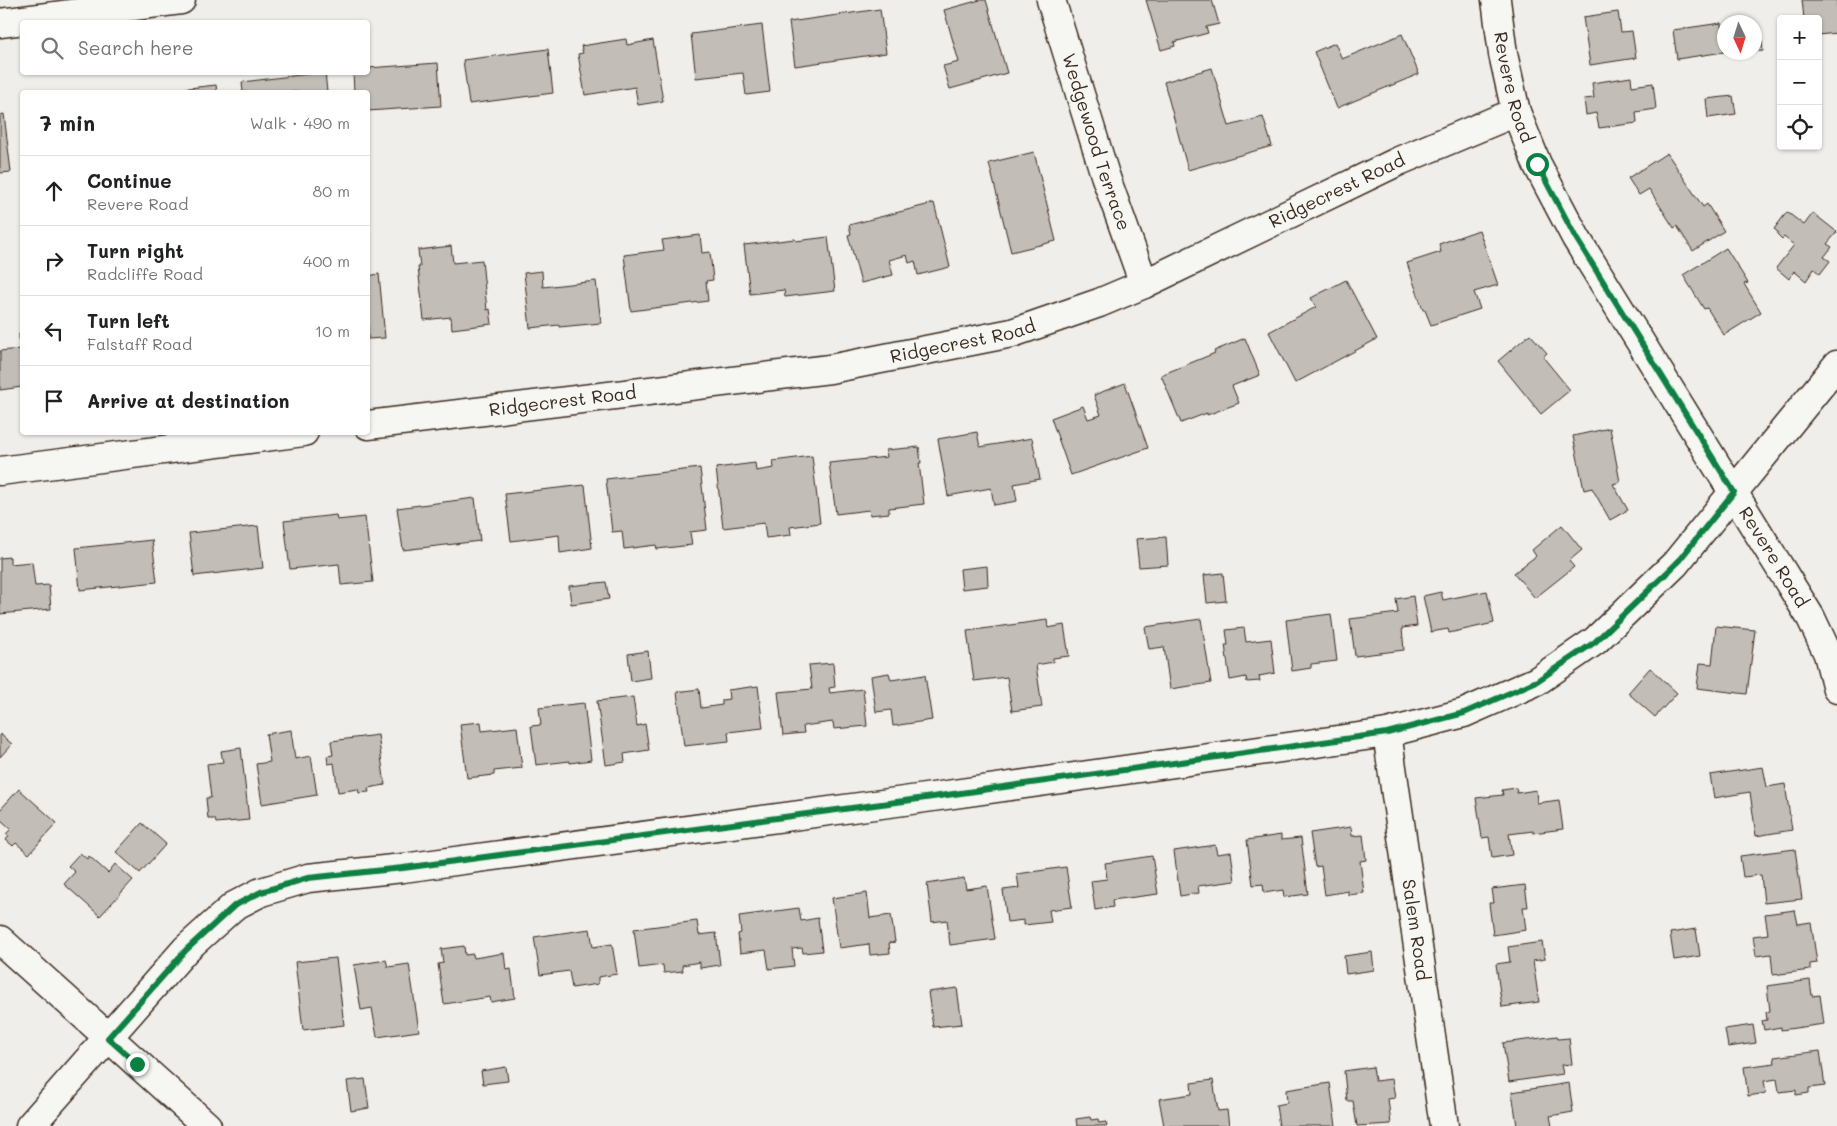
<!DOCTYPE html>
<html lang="en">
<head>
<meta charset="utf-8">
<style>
	:root { --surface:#fff; --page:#f2f2f2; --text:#202124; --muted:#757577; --line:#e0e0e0 }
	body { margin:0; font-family:Mali,sans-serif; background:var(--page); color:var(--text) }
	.controls { position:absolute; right:15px; top:15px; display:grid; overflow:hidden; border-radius:5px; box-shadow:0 1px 4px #0004 }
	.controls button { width:45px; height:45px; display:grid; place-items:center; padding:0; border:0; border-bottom:1px solid var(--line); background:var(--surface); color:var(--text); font:25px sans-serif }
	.compass { position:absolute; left:1717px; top:15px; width:45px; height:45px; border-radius:50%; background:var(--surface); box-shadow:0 1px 4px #0004; rotate:176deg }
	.stop { position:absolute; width:15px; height:15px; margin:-11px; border:4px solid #0b8043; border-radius:50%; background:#fff }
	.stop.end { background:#0b8043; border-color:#fff; box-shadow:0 1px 5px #0008 }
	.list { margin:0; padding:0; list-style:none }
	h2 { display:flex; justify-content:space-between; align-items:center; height:65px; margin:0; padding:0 20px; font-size:21px }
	h2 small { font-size:16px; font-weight:400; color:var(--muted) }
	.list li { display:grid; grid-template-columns:32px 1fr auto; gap:15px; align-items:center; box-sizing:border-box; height:70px; padding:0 20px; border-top:1px solid var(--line) }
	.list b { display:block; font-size:19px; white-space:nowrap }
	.list p { margin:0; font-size:16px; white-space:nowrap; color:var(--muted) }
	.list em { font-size:16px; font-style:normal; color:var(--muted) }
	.icon { flex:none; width:28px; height:28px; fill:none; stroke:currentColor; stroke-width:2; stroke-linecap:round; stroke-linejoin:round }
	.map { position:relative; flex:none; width:1837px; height:1126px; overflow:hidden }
	.search { position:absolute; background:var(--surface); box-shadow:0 1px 4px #0004; left:20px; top:20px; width:350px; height:55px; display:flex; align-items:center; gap:12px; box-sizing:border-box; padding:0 18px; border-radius:5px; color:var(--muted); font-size:19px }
	.panel { position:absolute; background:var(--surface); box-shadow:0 1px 4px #0004; left:20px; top:90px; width:350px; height:345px; border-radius:5px }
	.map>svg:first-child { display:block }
</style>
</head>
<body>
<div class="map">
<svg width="1837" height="1126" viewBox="0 0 1837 1126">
	<rect width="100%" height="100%" fill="#efeeea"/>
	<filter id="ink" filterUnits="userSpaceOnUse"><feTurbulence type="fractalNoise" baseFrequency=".02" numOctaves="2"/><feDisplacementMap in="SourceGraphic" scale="10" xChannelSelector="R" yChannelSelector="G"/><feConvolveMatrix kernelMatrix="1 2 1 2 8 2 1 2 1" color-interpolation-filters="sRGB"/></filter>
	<g filter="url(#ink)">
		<path fill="#c2bdb7" stroke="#3b2a1e" d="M 980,0 L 986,0 L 1007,73 L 950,89 L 943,66 L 959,62 L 944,10 Z
			M 1146,0 L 1212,0 L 1219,24 L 1206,27 L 1208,33 L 1174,42 L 1175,46 L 1161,50 Z
			M 1802,0 L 1837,0 L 1837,33 L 1818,35 L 1818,19 L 1804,19 Z
			M 880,9 L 886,53 L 795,66 L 789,22 Z
			M 1618,12 L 1621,32 L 1632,31 L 1636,58 L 1590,65 L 1583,17 Z
			M 1721,23 L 1724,52 L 1677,59 L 1673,30 Z
			M 762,25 L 770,92 L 746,95 L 743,73 L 696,78 L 691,34 Z
			M 1754,32 L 1761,32 L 1763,51 L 1754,52 Z
			M 1402,34 L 1419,74 L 1337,108 L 1314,52 L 1335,43 L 1342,59 Z
			M 626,39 L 627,45 L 653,40 L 663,101 L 638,105 L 635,87 L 585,95 L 578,54 L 583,53 L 581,46 Z
			M 548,49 L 553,93 L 469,104 L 463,60 Z
			M 438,63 L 441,106 L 368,111 L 368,92 L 354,92 L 353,72 L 368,72 L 368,68 Z
			M 1212,68 L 1229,126 L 1263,117 L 1272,146 L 1188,170 L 1164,82 Z
			M 325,72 L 327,92 L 243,92 L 242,82 Z
			M 1631,77 L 1632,86 L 1653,83 L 1656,109 L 1636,112 L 1637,123 L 1599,128 L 1596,113 L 1586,115 L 1584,99 L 1594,98 L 1592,83 Z
			M 216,85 L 217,92 L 153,92 Z
			M 1733,96 L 1736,114 L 1708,118 L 1706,99 Z
			M 4,114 L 11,172 L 0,173 L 0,115 Z
			M 1034,152 L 1056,241 L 1011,252 L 989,163 Z
			M 1667,153 L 1703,207 L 1707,204 L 1724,231 L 1693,251 L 1677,226 L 1674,228 L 1649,189 L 1639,195 L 1628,178 Z
			M 934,203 L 950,267 L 918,275 L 915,261 L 909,263 L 907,255 L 889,260 L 893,275 L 861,283 L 848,235 L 851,234 L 849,225 Z
			M 1787,212 L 1804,225 L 1813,213 L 1837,232 L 1827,244 L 1832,247 L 1824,257 L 1830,261 L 1820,274 L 1814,269 L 1806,281 L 1794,271 L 1789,279 L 1776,268 L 1794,245 L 1784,237 L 1782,239 L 1777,234 L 1778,232 L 1774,229 Z
			M 1479,230 L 1498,285 L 1474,292 L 1480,309 L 1431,325 L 1425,310 L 1423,310 L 1407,263 L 1441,252 L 1439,244 Z
			M 700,235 L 702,253 L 710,252 L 713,280 L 706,281 L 708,301 L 631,311 L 624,255 L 664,250 L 662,240 Z
			M 828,237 L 835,291 L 785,297 L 784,290 L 750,294 L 744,245 L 795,239 L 796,241 Z
			M 451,246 L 453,263 L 482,260 L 487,310 L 490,309 L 492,324 L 452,329 L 451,317 L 424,320 L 418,267 L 420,267 L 418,250 Z
			M 1726,248 L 1748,283 L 1744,284 L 1761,312 L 1724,335 L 1707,308 L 1704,309 L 1683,275 Z
			M 542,271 L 543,287 L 596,281 L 601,323 L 559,327 L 559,325 L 530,328 L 524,273 Z
			M 379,274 L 385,338 L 368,339 L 368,276 Z
			M 1346,280 L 1377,339 L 1295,383 L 1269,332 L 1316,307 L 1311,298 Z
			M 19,334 L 22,334 L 22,387 L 0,390 L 0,351 L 20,349 Z
			M 1530,334 L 1547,353 L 1543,357 L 1570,390 L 1541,414 L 1498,361 Z
			M 1245,338 L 1260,375 L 1232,386 L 1239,403 L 1207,415 L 1207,413 L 1181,423 L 1161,375 L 1215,353 L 1214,351 Z
			M 1125,383 L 1148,448 L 1071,475 L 1051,418 L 1083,406 L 1088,419 L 1101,415 L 1094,395 Z
			M 1610,428 L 1620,482 L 1613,484 L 1628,510 L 1610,520 L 1592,488 L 1584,490 L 1573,436 Z
			M 977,432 L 980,447 L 1032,438 L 1040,479 L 1014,484 L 1017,501 L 994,505 L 991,488 L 948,496 L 938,439 Z
			M 919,447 L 921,463 L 919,463 L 924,504 L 889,508 L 889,513 L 870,515 L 869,510 L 836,514 L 829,463 L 887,457 L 886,450 Z
			M 812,456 L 820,523 L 790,527 L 791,535 L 766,538 L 764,523 L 723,528 L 716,468 L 755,463 L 756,471 L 774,468 L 773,461 Z
			M 700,468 L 707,530 L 690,532 L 692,545 L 657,549 L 656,545 L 624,549 L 622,531 L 612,532 L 606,479 Z
			M 585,485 L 592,548 L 560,553 L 559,535 L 511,541 L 505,494 Z
			M 475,498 L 480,541 L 403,550 L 397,508 Z
			M 336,515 L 337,520 L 365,517 L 373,582 L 341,585 L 339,564 L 290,569 L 284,521 Z
			M 1562,525 L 1582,550 L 1569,561 L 1574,567 L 1535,598 L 1514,573 L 1536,556 L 1532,550 Z
			M 258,526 L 263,568 L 194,576 L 189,533 Z
			M 1166,537 L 1168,565 L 1139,567 L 1136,539 Z
			M 152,540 L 157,582 L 80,590 L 76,548 Z
			M 10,557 L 10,564 L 32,562 L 35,586 L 49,585 L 51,609 L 0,614 L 0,558 Z
			M 987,566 L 988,586 L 962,589 L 960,569 Z
			M 1223,573 L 1226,601 L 1207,603 L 1204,575 Z
			M 606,582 L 609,599 L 571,604 L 569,586 Z
			M 1487,591 L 1494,623 L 1449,633 L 1448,629 L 1431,632 L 1423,596 L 1441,592 L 1443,600 Z
			M 1413,596 L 1417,626 L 1402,628 L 1404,650 L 1355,656 L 1350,619 L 1398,613 L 1396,599 Z
			M 1331,614 L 1337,661 L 1311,664 L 1311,668 L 1292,671 L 1286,620 Z
			M 1201,619 L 1211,683 L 1170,689 L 1164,647 L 1149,649 L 1145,627 Z
			M 1047,620 L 1048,628 L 1064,625 L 1069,656 L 1053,658 L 1053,662 L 1036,665 L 1042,707 L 1012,711 L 1007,677 L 974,681 L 967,631 Z
			M 1716,626 L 1755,630 L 1747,694 L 1697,688 L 1700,663 L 1712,664 Z
			M 1244,628 L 1246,642 L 1271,639 L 1275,673 L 1259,676 L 1260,681 L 1247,682 L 1246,677 L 1230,680 L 1225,645 L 1228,645 L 1226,630 Z
			M 648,651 L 651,678 L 631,681 L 628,654 Z
			M 833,663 L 835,687 L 829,688 L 830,693 L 863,689 L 867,726 L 834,729 L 833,722 L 803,726 L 804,733 L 783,735 L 778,692 L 812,689 L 809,665 Z
			M 1650,668 L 1677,693 L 1655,717 L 1628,693 Z
			M 889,673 L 891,680 L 925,675 L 932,720 L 893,726 L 891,710 L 876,712 L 871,676 Z
			M 758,686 L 763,728 L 728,732 L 729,741 L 684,746 L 677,692 L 699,689 L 701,708 L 722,705 L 722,700 L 729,699 L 728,690 Z
			M 633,697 L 637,726 L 645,724 L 649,750 L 624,754 L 625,762 L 606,765 L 597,701 Z
			M 584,703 L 591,760 L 570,763 L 570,761 L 536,765 L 531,726 L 541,725 L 539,708 Z
			M 481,722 L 482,731 L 517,727 L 522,768 L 494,771 L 494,775 L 467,778 L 460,724 Z
			M 291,730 L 295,759 L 311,756 L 317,795 L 262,804 L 256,764 L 270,762 L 266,734 Z
			M 0,734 L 12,744 L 0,757 Z
			M 378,735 L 385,785 L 368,788 L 369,792 L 359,793 L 358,789 L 338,792 L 334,763 L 328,764 L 327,756 L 333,755 L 331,741 Z
			M 241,748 L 249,820 L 216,823 L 215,819 L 208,819 L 206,798 L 211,798 L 207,764 L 223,762 L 221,751 Z
			M 1763,767 L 1767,787 L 1785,784 L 1792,830 L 1756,836 L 1750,792 L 1714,798 L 1710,775 Z
			M 1516,788 L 1517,793 L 1536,790 L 1537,803 L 1559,800 L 1563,829 L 1533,833 L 1533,831 L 1509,834 L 1512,855 L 1492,858 L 1489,837 L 1482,838 L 1476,798 L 1503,795 L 1502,790 Z
			M 19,789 L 57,823 L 29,854 L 16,843 L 13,846 L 6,840 L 9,836 L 6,834 L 11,829 L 0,819 L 0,810 Z
			M 142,823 L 166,844 L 140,873 L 116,852 Z
			M 1351,827 L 1352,836 L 1363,835 L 1366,860 L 1360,861 L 1364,893 L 1348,895 L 1348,891 L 1325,895 L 1321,866 L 1315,867 L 1310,833 Z
			M 1281,835 L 1281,840 L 1301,838 L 1308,894 L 1284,897 L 1283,890 L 1264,893 L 1263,884 L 1253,885 L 1247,840 Z
			M 1215,845 L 1217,854 L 1231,852 L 1235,881 L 1198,886 L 1199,893 L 1180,896 L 1174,851 Z
			M 1795,849 L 1802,899 L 1764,903 L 1761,875 L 1743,877 L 1740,856 Z
			M 80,853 L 87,859 L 89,856 L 108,873 L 115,864 L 133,880 L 100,916 L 64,884 L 75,872 L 68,866 Z
			M 1152,856 L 1158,894 L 1112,900 L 1113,907 L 1095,910 L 1091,881 L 1107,879 L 1105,863 Z
			M 1066,867 L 1072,907 L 1049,910 L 1051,922 L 1024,925 L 1024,920 L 1007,922 L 1003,890 L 1019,888 L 1017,874 Z
			M 964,878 L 966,889 L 987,886 L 995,939 L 950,945 L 947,920 L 932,922 L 927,884 Z
			M 1525,885 L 1528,907 L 1523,907 L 1526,930 L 1493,935 L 1489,903 L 1494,903 L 1492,889 Z
			M 867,893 L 870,918 L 891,915 L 895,942 L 889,943 L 890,953 L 870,955 L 869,944 L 839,948 L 832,898 Z
			M 799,908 L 801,921 L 818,918 L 822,951 L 803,953 L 802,948 L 792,949 L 794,966 L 769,969 L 766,950 L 740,953 L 738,934 L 741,933 L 739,916 Z
			M 1795,910 L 1798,924 L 1811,922 L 1817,963 L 1810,964 L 1810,970 L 1773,975 L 1771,954 L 1756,956 L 1753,936 L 1768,934 L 1765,914 Z
			M 697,921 L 699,935 L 716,933 L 720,965 L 700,968 L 700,962 L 682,965 L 683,971 L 664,973 L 663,965 L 639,968 L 634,929 Z
			M 590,929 L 593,947 L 612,944 L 617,974 L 598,977 L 598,984 L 572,988 L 569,971 L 540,975 L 534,937 Z
			M 1696,929 L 1700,956 L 1674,960 L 1670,933 Z
			M 1542,942 L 1545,959 L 1533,961 L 1539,1002 L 1502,1007 L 1496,964 L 1510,962 L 1508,947 Z
			M 464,946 L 465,955 L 473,954 L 474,958 L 504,953 L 506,970 L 511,969 L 515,998 L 491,1002 L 490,997 L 444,1004 L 438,964 L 443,963 L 441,949 Z
			M 1372,952 L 1374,970 L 1346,974 L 1344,956 Z
			M 336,958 L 344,1025 L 303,1030 L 295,962 Z
			M 386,960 L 388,967 L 409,964 L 419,1031 L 377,1037 L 372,1008 L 361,1010 L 354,965 Z
			M 1810,980 L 1812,996 L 1820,995 L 1824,1024 L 1781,1030 L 1781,1027 L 1764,1030 L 1762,1021 L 1767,1020 L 1766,1012 L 1770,1011 L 1767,986 Z
			M 957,988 L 962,1024 L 933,1027 L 928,992 Z
			M 1753,1025 L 1756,1043 L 1728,1047 L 1725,1029 Z
			M 1557,1036 L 1558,1039 L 1569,1038 L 1572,1064 L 1561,1065 L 1563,1074 L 1509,1082 L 1503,1043 Z
			M 1820,1051 L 1825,1086 L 1809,1088 L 1809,1093 L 1796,1095 L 1796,1090 L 1779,1092 L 1777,1079 L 1764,1081 L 1766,1093 L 1748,1096 L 1744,1067 L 1775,1063 L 1774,1057 Z
			M 506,1067 L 508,1081 L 483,1084 L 481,1071 Z
			M 1373,1067 L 1375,1081 L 1392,1079 L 1395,1098 L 1388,1099 L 1391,1124 L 1357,1126 L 1353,1101 L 1347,1101 L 1344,1071 Z
			M 365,1079 L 369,1108 L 351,1111 L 347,1081 Z
			M 1213,1080 L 1218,1111 L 1227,1110 L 1229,1126 L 1164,1126 L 1159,1099 L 1192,1094 L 1191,1083 Z
			M 1330,1083 L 1336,1126 L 1279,1126 L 1276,1105 L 1287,1103 L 1286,1090 Z
			M 1569,1083 L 1573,1112 L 1550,1116 L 1552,1126 L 1517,1126 L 1512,1092 Z
			M 1090,1117 L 1091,1120 L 1098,1119 L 1099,1123 L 1106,1122 L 1107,1126 L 1077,1126 L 1076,1119 Z"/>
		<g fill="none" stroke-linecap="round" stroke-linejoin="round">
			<g stroke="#3b2a1e" stroke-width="31">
				<g id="minor">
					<path id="s1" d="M 1051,0 L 1105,175 L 1144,284"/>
					<path id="s2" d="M 1496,0 L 1503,54 L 1516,112 L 1537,164 L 1576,238 L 1811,618 L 1828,654 L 1837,689"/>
					<path d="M 0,23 L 181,0"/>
					<path id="s3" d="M 368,425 L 830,369 L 1012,333 L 1099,303 L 1144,284 L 1399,161 L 1516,112"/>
					<path d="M 0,471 L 304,432"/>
					<path id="s4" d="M 1387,733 L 1444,1126"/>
					<path d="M 0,940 L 207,1126"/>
					<path d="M 30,1126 L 186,949 L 234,906 L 261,892 L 308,878 L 403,868 L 904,801 L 1387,733 L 1464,713 L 1537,681 L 1595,641 L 1675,564 L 1837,365"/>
				</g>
			</g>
			<use href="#minor" stroke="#f6f6f2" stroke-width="28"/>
		</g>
	</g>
	<g fill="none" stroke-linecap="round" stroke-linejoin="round" filter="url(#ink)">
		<path stroke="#0b8043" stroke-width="6" d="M 137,1064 L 108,1038 L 186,950 L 234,906 L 261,892 L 308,878 L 403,868 L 904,801 L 1387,733 L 1464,713 L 1537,681 L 1595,642 L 1676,564 L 1734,492 L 1576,238 L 1537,164"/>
	</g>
	<g text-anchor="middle" stroke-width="4" stroke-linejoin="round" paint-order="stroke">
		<g font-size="18" fill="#3b2a1e" stroke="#f6f6f2">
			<text dy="6" stroke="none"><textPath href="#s2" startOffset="89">Revere Road</textPath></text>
			<text dy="6" stroke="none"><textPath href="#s1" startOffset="149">Wedgewood Terrace</textPath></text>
			<text dy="6" stroke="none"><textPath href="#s3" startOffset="1006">Ridgecrest Road</textPath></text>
			<text dy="6" stroke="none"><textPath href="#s3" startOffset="601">Ridgecrest Road</textPath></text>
			<text dy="6" stroke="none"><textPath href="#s3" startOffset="196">Ridgecrest Road</textPath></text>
			<text dy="6" stroke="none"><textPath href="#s2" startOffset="629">Revere Road</textPath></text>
			<text dy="6" stroke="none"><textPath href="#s4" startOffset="199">Salem Road</textPath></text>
		</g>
	</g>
</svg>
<div class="controls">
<button>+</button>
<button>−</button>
<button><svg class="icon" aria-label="locate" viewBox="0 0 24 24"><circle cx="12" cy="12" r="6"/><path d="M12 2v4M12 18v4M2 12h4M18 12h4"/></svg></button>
</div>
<svg class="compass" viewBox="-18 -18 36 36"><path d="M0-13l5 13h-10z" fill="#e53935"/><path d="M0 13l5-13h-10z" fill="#757577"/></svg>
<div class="stop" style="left:1537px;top:164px"></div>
<div class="stop end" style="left:137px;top:1064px"></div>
<div class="search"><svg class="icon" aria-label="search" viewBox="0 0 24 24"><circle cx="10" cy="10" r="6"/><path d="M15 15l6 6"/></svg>Search here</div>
<section class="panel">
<h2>7 min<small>Walk · 490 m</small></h2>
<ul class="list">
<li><svg class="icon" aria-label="ahead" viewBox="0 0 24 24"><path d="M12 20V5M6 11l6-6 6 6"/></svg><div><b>Continue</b><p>Revere Road</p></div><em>80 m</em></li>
<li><svg class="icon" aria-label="right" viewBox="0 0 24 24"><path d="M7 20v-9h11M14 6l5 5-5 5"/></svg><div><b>Turn right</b><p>Radcliffe Road</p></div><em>400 m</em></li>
<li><svg class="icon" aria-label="left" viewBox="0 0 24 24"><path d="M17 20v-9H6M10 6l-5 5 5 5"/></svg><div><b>Turn left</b><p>Falstaff Road</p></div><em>10 m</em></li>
<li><svg class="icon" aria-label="arrive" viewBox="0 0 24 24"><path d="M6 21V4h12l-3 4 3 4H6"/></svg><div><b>Arrive at destination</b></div></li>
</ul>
</section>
</div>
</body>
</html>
